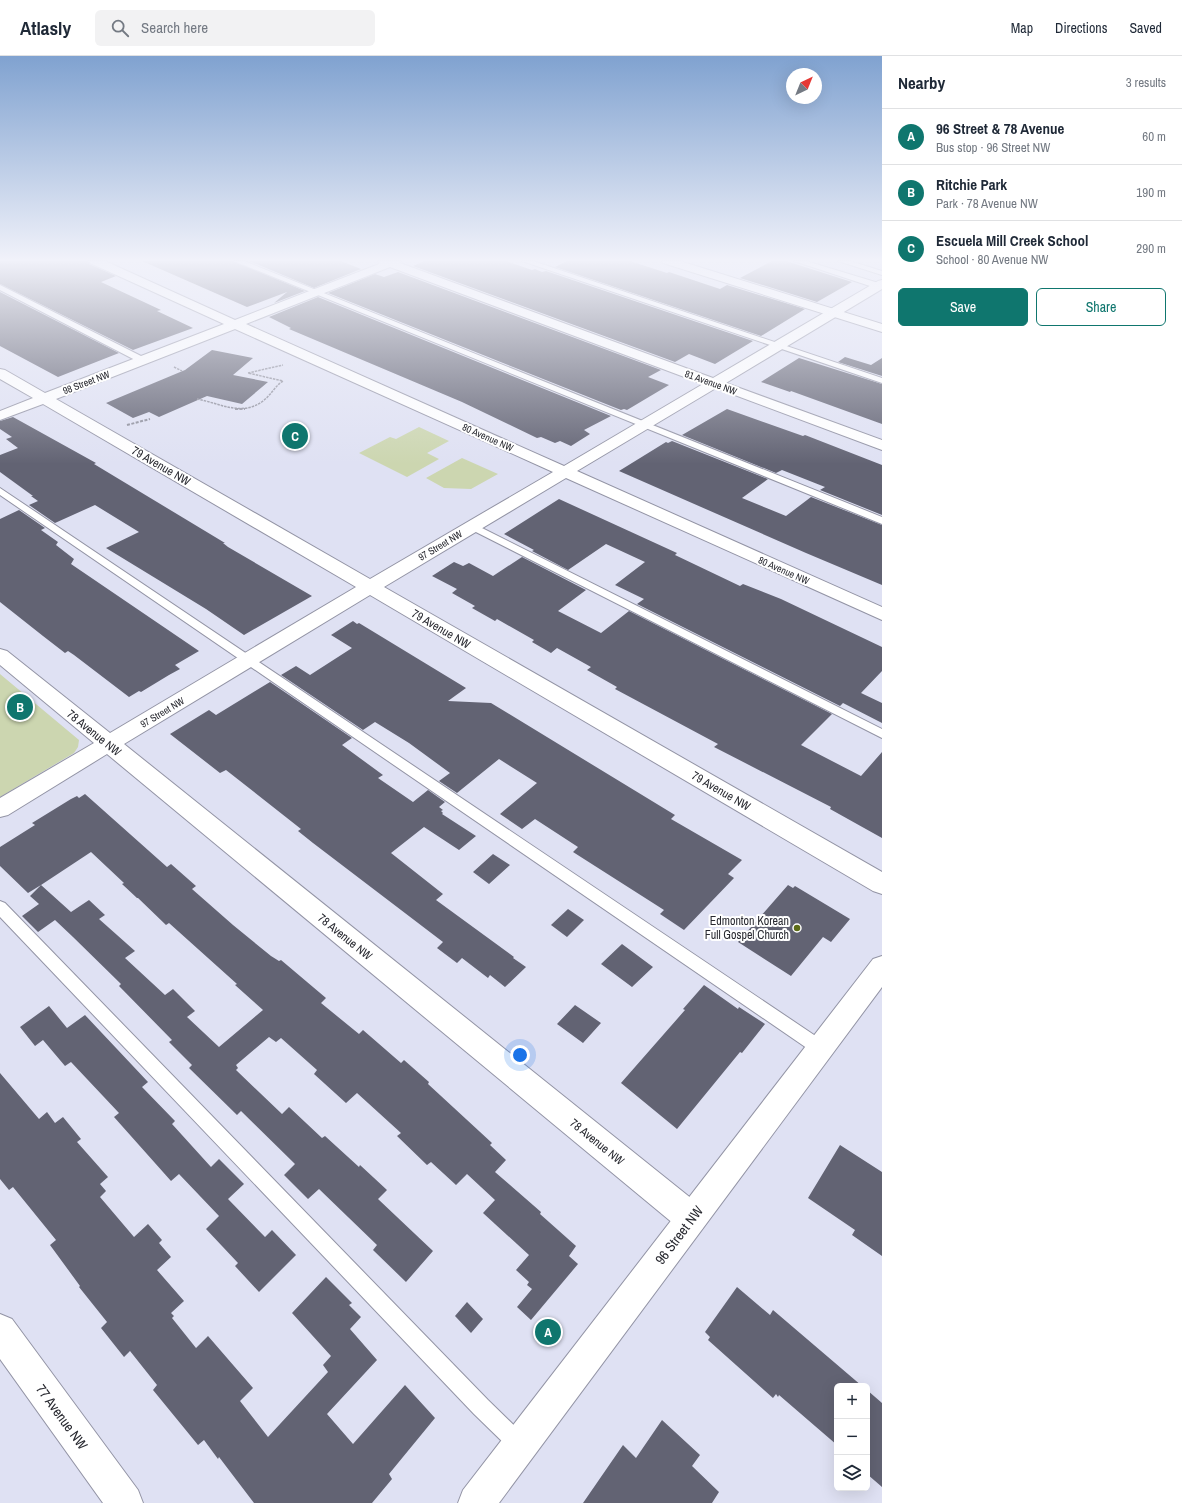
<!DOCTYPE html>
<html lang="en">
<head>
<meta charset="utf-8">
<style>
	:root { --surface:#fff; --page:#f2f2f3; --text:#1f2937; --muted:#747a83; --line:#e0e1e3; --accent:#0f766e }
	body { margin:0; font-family:"Archivo Narrow",sans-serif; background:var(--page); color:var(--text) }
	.controls { position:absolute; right:12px; bottom:12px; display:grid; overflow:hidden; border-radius:6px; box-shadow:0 4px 16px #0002 }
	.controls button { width:36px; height:36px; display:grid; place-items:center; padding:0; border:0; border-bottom:1px solid var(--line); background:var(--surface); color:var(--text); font:20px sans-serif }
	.compass { position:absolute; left:786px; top:12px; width:36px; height:36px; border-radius:50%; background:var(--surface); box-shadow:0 4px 16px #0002; rotate:43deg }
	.you { position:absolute; left:520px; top:999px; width:14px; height:14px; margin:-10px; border:3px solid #fff; border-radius:50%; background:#1a73e8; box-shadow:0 0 0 6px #1a73e833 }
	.badge { display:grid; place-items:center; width:26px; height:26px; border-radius:50%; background:var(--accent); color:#fff; font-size:13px; font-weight:700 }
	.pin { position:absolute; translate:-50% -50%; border:2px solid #fff; box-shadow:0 1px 4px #0006 }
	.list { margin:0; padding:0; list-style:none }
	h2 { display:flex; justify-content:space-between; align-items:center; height:52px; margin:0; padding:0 16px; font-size:17px }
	h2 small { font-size:13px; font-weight:400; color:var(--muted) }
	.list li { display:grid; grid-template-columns:26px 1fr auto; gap:12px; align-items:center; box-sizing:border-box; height:56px; padding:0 16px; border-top:1px solid var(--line) }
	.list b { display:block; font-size:15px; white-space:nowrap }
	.list p { margin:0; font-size:13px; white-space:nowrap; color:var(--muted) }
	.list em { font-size:13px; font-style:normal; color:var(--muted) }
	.actions { display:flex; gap:8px; padding:12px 16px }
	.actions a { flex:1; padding:9px 0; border:1px solid var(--accent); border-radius:6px; text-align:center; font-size:14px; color:var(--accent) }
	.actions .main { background:var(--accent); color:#fff }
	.icon { flex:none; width:22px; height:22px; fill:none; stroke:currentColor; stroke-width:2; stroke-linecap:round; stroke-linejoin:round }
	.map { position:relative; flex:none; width:882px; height:1447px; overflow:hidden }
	header { display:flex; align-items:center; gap:24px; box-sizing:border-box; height:56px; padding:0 20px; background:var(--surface); border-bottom:1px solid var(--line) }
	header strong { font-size:19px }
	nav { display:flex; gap:22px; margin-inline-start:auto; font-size:14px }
	.search { width:280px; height:36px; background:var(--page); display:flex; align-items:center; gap:10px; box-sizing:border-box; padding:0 14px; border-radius:6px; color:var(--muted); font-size:15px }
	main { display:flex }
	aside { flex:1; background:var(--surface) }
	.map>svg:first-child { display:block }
</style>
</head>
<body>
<header>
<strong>Atlasly</strong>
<div class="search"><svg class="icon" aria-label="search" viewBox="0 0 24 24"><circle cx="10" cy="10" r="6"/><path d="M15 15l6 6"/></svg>Search here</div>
<nav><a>Map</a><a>Directions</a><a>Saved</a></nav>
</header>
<main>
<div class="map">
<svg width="882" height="1447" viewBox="0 0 882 1447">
	<rect width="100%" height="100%" fill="#dfe1f3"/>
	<path fill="#ccd6b0" d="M 419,371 L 449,385 L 427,397 L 439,403 L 407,421 L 359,397 L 390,381 L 396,383 Z
		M 462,402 L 498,418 L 471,433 L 444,432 L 426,422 Z
		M 0,618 L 79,684 L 78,691 L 74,697 L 0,741 Z"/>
	<path fill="#626373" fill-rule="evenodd" d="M 0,205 L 88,205 L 89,208 L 116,220 L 101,226 L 161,254 L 157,255 L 193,272 L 133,294 L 0,228 Z
		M 142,205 L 233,205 L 305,235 L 274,247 L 287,236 L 247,251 Z
		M 249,205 L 341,205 L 361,213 L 314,232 Z
		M 424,205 L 506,205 L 532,214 L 535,213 L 542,216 L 546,215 L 753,285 L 715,308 L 689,298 L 675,306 L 413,210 Z
		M 567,205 L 630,205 L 667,217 L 669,216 L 720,233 L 727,229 L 805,253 L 761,280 L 555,211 Z
		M 772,205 L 786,205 L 852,226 L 817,246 L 740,222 Z
		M 398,216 L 661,314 L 648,321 L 669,329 L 627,354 L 624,353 L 621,354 L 328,237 L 375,218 L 384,221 Z
		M 0,236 L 119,297 L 58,321 L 0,290 Z
		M 318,241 L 611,360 L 584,374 L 590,378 L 571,390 L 560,385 L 555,387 L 541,381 L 537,382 L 462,346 L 289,273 L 291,272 L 269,261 Z
		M 212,294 L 253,302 L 233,319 L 268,326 L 242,348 L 207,340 L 159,361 L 149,356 L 133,362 L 106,347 L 185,314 Z
		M 845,301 L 871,309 L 882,302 L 882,320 L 838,306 Z
		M 799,302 L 882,328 L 882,368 L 791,335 L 790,336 L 761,326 Z
		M 727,353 L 803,380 L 805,379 L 882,409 L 882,459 L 820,434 L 825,431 L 782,414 L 776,417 L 682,379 Z
		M 13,361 L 96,407 L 94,408 L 225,487 L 223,487 L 228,491 L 312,540 L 244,579 L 206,553 L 106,492 L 139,476 L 95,449 L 55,467 L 29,449 L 38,445 L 31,440 L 33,440 L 0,416 L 0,399 L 18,392 L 6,383 L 12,381 L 0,373 L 0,365 Z
		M 672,385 L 768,423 L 742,442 L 786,460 L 811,441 L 882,469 L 882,529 L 806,497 L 619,415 L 666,386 L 668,387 Z
		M 559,443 L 677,497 L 675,499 L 740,530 L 743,528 L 781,543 L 882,591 L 882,615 L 861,637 L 882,647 L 882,667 L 843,647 L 840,650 L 637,548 L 644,543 L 615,529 L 645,506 L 606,488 L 568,514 L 532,495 L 534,494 L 504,478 Z
		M 19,454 L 45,472 L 41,474 L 58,486 L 56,489 L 74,503 L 71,508 L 199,595 L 175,609 L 180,613 L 169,619 L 141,636 L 139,635 L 129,641 L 74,599 L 68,595 L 65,597 L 43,580 L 0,546 L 0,463 Z
		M 522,501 L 586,534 L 558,555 L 601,577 L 629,555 L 832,658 L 801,689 L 861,720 L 882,696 L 882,782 L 830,753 L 831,751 L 714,691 L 718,688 L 615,633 L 617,631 L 587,614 L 591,611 L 557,592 L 551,597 L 532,586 L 534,584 L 497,563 L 495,565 L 472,552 L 475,550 L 452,537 L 457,533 L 432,520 L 454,506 L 463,510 L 469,507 L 493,520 Z
		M 353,565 L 357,568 L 359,567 L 466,632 L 448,645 L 491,647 L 675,759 L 671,763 L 742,804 L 728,818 L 734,822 L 684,874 L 660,858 L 664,854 L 573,796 L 578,791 L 535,763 L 522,773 L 500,758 L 537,727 L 499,703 L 457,737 L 439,725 L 450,717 L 409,687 L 375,666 L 363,674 L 281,619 L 296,610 L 310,619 L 352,592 L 331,579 Z
		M 270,626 L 352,682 L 342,689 L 383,719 L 378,722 L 413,746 L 428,734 L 445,746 L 439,751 L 443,754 L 441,755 L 443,757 L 442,758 L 476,780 L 459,794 L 424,771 L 391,797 L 443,838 L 436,844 L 514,901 L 513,902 L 526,911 L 505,931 L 490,919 L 488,922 L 462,902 L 457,907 L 437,892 L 443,886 L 313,787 L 298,775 L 301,773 L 226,714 L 220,717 L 170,678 L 209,654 L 216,659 Z
		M 85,738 L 167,811 L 171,808 L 196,830 L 192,833 L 233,869 L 271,900 L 279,905 L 281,904 L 326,942 L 321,947 L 359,978 L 363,974 L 401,1007 L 404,1004 L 429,1026 L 428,1028 L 492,1087 L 490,1089 L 506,1104 L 495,1116 L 541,1156 L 540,1158 L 576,1190 L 569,1200 L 578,1208 L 531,1264 L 517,1251 L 532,1233 L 527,1229 L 529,1226 L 516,1214 L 529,1199 L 483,1157 L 495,1144 L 467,1118 L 456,1129 L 431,1106 L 427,1109 L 397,1080 L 401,1077 L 357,1037 L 346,1047 L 314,1018 L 317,1014 L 281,982 L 276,986 L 269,981 L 236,1009 L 238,1012 L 236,1014 L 282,1058 L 289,1051 L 322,1082 L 325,1080 L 359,1111 L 360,1109 L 387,1134 L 378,1143 L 433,1195 L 406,1226 L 373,1194 L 377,1189 L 319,1133 L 308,1143 L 284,1119 L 295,1108 L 241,1055 L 237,1059 L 189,1012 L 192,1009 L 169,986 L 172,984 L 119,930 L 121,928 L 73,881 L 55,864 L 38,876 L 22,860 L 39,848 L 30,840 L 41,829 L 28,837 L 0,810 L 0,791 L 35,769 L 32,767 L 71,743 L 77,740 L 79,742 ZM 91,796 L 124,827 L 122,828 L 137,842 L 138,842 L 166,869 L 169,867 L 237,928 L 235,929 L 263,954 L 219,991 L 187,961 L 195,955 L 173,933 L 165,939 L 125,902 L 135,895 L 99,863 L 105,859 L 89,844 L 71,856 L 41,829 Z
		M 493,798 L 510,809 L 489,828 L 473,816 Z
		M 788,829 L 793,832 L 795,830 L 850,863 L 831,886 L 823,881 L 791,920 L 738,886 Z
		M 568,853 L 584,864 L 567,881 L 551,869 Z
		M 622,888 L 653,911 L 632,931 L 601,908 Z
		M 704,929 L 738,953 L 739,951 L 765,968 L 742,997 L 740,996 L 677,1073 L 621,1027 L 685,954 L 683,953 Z
		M 575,949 L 601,967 L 583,987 L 557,968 Z
		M 49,950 L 67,972 L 85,959 L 148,1026 L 142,1031 L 175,1065 L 172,1068 L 211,1111 L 219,1103 L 244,1128 L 228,1143 L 265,1181 L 272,1174 L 296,1199 L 259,1236 L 235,1210 L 238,1207 L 206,1173 L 219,1160 L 179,1118 L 171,1125 L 114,1061 L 119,1057 L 71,1006 L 65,1010 L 43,984 L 35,990 L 20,971 Z
		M 0,1017 L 39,1063 L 47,1056 L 55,1067 L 63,1061 L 81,1083 L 77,1086 L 108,1121 L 100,1128 L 106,1135 L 100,1141 L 134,1181 L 148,1168 L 162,1184 L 159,1187 L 171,1201 L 157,1214 L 184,1245 L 171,1257 L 174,1260 L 172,1262 L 196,1292 L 208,1280 L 253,1332 L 240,1345 L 268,1381 L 328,1316 L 323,1309 L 331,1300 L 292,1257 L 326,1221 L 352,1247 L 349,1249 L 361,1261 L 350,1273 L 377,1304 L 327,1358 L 353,1388 L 405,1329 L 435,1362 L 389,1418 L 392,1423 L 372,1447 L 254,1447 L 219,1401 L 218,1403 L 204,1384 L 198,1389 L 153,1334 L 157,1329 L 130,1295 L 124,1301 L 101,1272 L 107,1266 L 79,1231 L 80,1230 L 50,1189 L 56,1184 L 13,1131 L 9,1134 L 0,1123 Z
		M 840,1089 L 882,1116 L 882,1200 L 852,1179 L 855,1174 L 808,1142 Z
		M 737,1231 L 770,1259 L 773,1254 L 862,1330 L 837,1330 L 837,1389 L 779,1339 L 778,1341 L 776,1338 L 773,1342 L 708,1284 L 710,1281 L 705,1276 Z
		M 467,1246 L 483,1263 L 471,1277 L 455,1260 Z
		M 867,1334 L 882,1347 L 882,1431 L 867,1418 Z
		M 662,1364 L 700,1399 L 692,1410 L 719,1436 L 712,1447 L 583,1447 L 623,1389 L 636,1402 Z"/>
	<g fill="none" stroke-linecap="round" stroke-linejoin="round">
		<g stroke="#9394a5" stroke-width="2">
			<path id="lane" d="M 234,205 L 244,205 L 882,461 L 882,468 Z
				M 522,205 L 533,205 L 882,322 L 882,327 Z
				M 794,205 L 806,205 L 882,228 L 882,231 L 876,232 Z
				M 838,205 L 850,205 L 882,215 L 882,219 Z
				M 0,229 L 145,302 L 146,304 L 142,306 L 139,306 L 0,234 Z
				M 0,432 L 826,987 L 828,992 L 826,997 L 820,999 L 814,997 L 0,439 Z
				M 472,467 L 882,673 L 882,682 L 468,472 L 467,470 L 468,468 Z
				M 0,845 L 5,847 L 488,1344 L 527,1382 L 530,1389 L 527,1396 L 520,1399 L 513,1396 L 474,1358 L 0,861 Z"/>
		</g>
		<g stroke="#9394a5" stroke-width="2">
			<path id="street" d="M 89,205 L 105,205 L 235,264 L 379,208 L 378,205 L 401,205 L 400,207 L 713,322 L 878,225 L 882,224 L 882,233 L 726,327 L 882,384 L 882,394 L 716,332 L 577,415 L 882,551 L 882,564 L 566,422 L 384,531 L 882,816 L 882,838 L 873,835 L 370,539 L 124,688 L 702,1151 L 706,1162 L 702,1173 L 691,1177 L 680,1173 L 107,698 L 8,759 L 0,761 L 0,742 L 94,687 L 0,609 L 0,593 L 7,595 L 110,677 L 356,531 L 43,348 L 0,364 L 0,355 L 33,342 L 0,323 L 0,313 L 5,314 L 45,337 L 224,268 L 90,207 ZM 390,211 L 703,328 L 564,410 L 246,268 ZM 235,273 L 553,416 L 370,523 L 56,343 Z
				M 0,1258 L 12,1263 L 138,1434 L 143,1447 L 103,1447 L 0,1303 Z"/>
		</g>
		<g stroke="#9394a5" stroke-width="2">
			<path id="secondary" d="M 662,205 L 680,205 L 882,268 L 882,276 L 663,207 Z
				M 882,900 L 882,931 L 499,1447 L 458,1447 L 463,1434 L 873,903 Z"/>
		</g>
		<path stroke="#8c8d9a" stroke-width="1.5" stroke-dasharray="2.5 1" stroke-linecap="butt" d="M 174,311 L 182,315
			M 197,343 C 219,347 242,361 263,345 C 271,339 275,330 283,325 L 248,317 L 283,309"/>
		<path stroke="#8c8d9a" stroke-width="2" stroke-dasharray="3 1.5" stroke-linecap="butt" d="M 235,353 L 245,353
			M 127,369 L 150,363"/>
		<use href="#lane" fill="#fff" fill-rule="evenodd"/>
		<use href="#street" fill="#fff" fill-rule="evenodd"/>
		<use href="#secondary" fill="#fff" fill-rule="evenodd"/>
	</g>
	<linearGradient id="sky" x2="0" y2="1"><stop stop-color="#80a2d0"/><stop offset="0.5" stop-color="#f1f2fa"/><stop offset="1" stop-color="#f1f2fa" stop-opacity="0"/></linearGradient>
	<rect width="882" height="408" fill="url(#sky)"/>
	<circle fill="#5d6c17" stroke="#fff" stroke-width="1.5" cx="797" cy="872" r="4"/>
	<g text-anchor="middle" stroke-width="4" stroke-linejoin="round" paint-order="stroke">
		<g font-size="10" fill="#282930" stroke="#fff">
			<text transform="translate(86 326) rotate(-21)" y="4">98 Street NW</text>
			<text transform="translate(711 326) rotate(20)" y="4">81 Avenue NW</text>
			<text transform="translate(488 381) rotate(24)" y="4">80 Avenue NW</text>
			<text transform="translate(440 489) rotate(-31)" y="4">97 Street NW</text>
			<text transform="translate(784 514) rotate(24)" y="4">80 Avenue NW</text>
			<text transform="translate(162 656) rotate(-31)" y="4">97 Street NW</text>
		</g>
		<g font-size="12" fill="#282930" stroke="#fff">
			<text transform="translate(161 410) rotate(30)" y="4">79 Avenue NW</text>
			<text transform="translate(441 573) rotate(30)" y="4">79 Avenue NW</text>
			<text transform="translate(94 677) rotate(39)" y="4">78 Avenue NW</text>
			<text transform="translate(721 735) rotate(30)" y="4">79 Avenue NW</text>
			<text transform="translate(345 881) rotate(39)" y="4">78 Avenue NW</text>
			<text transform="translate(597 1086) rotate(39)" y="4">78 Avenue NW</text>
		</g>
		<g font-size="12" fill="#282930" stroke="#fff" text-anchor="end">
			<text x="789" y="869">Edmonton Korean<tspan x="789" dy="14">Full Gospel Church</tspan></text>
		</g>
		<g font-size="14" fill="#282930" stroke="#fff">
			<text transform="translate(679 1179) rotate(-53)" y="5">96 Street NW</text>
			<text transform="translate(62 1361) rotate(54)" y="5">77 Avenue NW</text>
		</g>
	</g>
</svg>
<div class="controls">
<button>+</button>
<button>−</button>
<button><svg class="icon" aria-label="layers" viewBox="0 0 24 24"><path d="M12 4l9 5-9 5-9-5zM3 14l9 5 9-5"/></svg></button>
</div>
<svg class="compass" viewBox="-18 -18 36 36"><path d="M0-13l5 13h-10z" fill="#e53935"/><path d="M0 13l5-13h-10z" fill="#747a83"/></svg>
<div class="you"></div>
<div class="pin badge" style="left:548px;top:1276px">A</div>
<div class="pin badge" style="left:20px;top:651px">B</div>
<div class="pin badge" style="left:295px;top:380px">C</div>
</div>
<aside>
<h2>Nearby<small>3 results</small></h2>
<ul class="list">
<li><span class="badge">A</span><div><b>96 Street &amp; 78 Avenue</b><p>Bus stop · 96 Street NW</p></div><em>60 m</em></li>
<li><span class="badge">B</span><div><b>Ritchie Park</b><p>Park · 78 Avenue NW</p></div><em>190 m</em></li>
<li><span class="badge">C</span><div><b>Escuela Mill Creek School</b><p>School · 80 Avenue NW</p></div><em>290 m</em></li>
</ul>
<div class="actions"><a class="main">Save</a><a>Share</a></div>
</aside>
</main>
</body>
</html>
